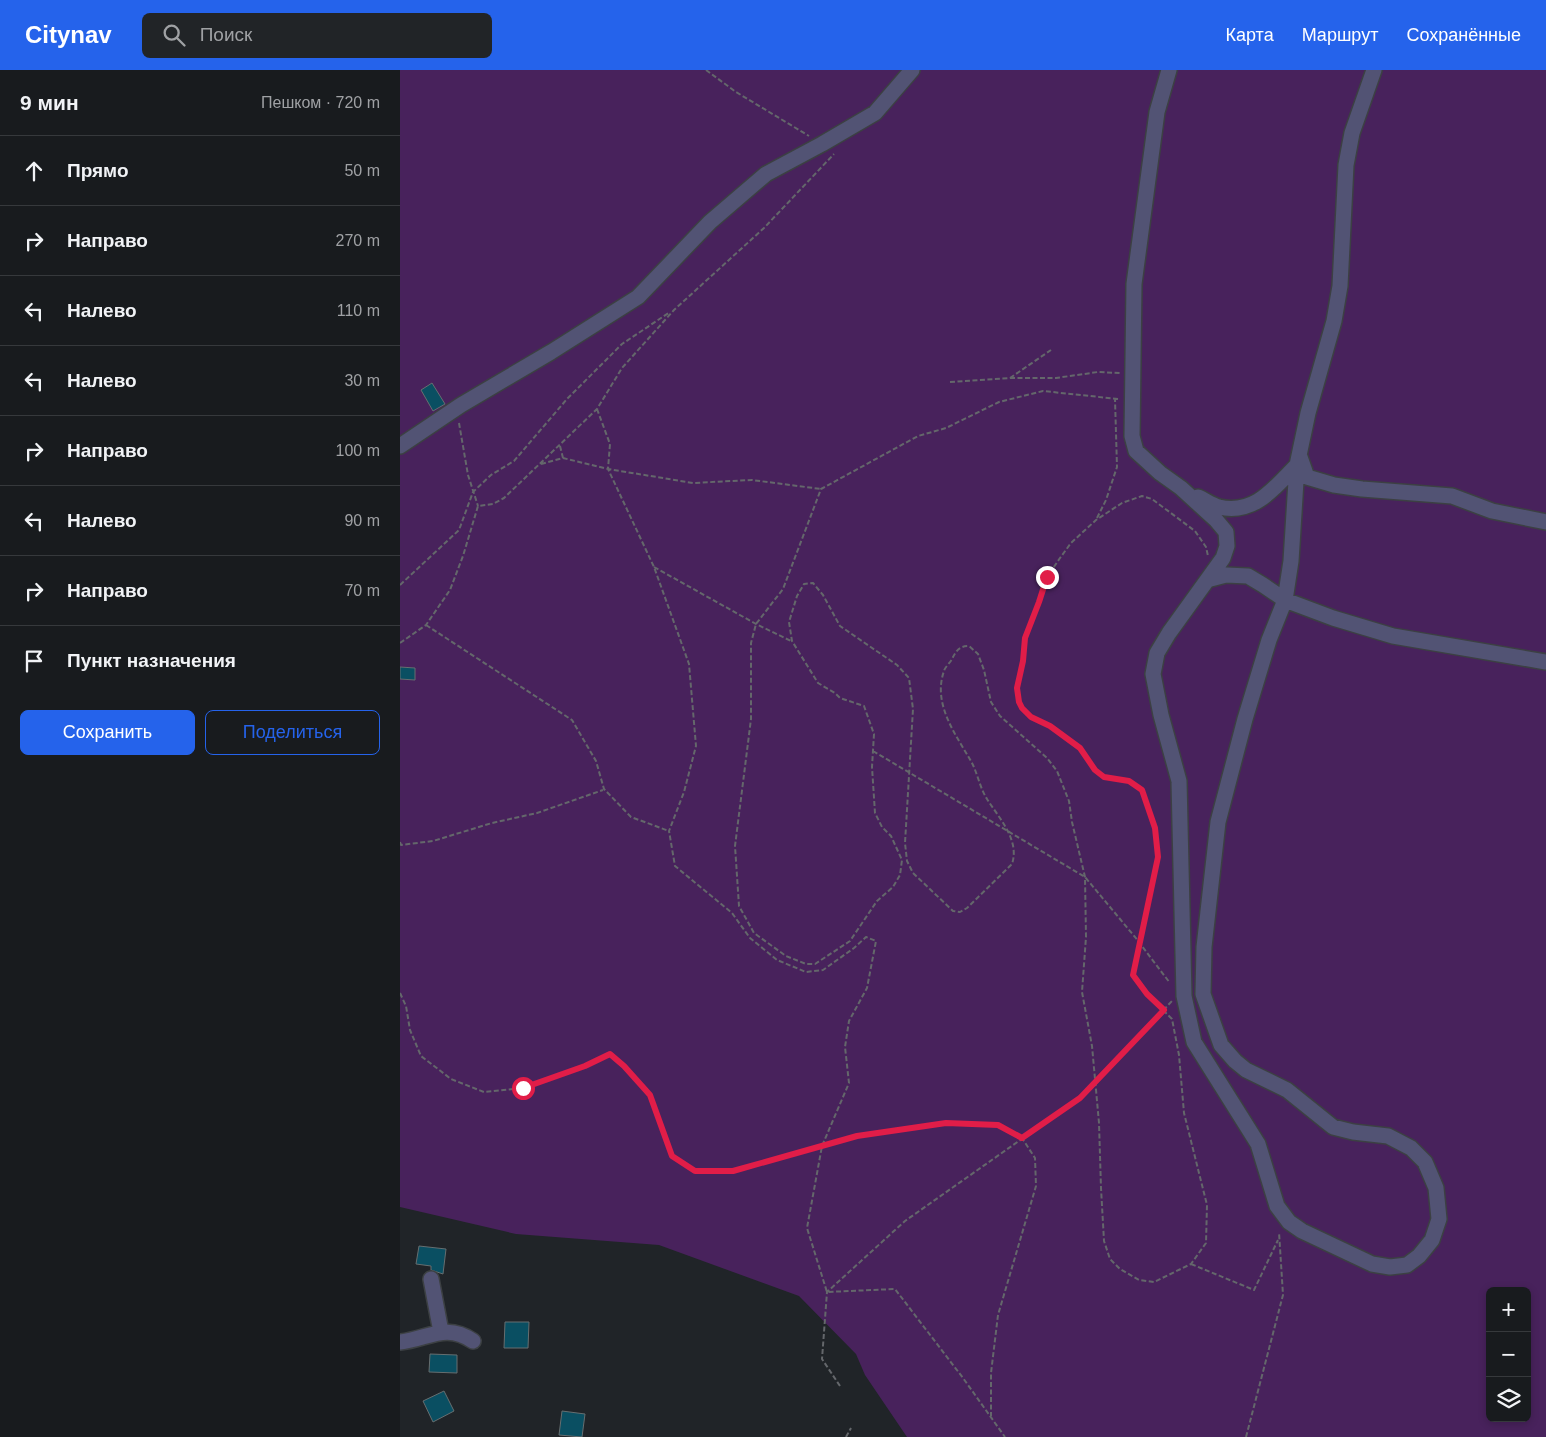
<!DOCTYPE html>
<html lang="ru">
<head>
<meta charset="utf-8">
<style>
	:root { --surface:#181b1e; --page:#212427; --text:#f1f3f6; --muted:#9fa1a4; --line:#36393c; --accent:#2563eb }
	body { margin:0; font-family:Arial,sans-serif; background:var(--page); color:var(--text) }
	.controls { position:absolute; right:15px; bottom:15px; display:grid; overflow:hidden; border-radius:8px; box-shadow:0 2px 8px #0003 }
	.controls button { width:45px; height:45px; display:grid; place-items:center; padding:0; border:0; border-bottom:1px solid var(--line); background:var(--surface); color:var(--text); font:25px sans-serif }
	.stop { position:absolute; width:15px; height:15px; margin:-11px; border:4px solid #e11d48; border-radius:50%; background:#fff }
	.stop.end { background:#e11d48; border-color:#fff; box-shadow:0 1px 5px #0008 }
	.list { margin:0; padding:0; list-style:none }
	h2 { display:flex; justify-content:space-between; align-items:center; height:65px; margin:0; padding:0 20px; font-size:21px }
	h2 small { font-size:16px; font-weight:400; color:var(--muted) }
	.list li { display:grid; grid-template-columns:32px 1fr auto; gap:15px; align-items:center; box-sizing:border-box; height:70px; padding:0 20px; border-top:1px solid var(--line) }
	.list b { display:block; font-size:19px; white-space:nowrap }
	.list em { font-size:16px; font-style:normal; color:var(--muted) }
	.actions { display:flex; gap:10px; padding:15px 20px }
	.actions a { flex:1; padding:11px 0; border:1px solid var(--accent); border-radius:8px; text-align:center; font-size:18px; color:var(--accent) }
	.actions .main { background:var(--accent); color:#fff }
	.icon { flex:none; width:28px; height:28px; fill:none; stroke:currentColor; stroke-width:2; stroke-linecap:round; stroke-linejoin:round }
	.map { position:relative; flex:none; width:1146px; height:1367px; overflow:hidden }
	header { display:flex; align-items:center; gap:30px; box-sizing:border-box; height:70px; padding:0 25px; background:var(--accent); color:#fff }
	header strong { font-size:24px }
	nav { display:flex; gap:28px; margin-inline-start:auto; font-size:18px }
	.search { width:350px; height:45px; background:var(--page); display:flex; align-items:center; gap:12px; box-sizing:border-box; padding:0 18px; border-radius:8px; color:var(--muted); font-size:19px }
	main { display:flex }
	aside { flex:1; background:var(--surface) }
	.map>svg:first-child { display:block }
</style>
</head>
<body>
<header>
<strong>Citynav</strong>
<div class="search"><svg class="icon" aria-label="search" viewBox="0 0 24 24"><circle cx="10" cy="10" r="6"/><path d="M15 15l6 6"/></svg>Поиск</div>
<nav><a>Карта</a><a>Маршрут</a><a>Сохранённые</a></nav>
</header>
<main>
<aside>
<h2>9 мин<small>Пешком · 720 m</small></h2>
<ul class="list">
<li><svg class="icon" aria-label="ahead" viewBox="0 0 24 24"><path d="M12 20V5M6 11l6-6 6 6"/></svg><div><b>Прямо</b></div><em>50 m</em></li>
<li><svg class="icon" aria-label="right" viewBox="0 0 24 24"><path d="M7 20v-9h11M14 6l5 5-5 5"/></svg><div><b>Направо</b></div><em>270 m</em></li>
<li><svg class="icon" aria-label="left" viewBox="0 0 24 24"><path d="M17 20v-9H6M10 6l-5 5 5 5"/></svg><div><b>Налево</b></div><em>110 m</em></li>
<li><svg class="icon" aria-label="left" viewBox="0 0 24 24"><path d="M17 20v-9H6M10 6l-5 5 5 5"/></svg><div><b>Налево</b></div><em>30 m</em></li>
<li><svg class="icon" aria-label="right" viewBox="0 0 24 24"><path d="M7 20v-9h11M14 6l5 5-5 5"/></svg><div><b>Направо</b></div><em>100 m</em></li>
<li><svg class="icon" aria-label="left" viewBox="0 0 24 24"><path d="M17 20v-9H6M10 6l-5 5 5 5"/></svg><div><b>Налево</b></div><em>90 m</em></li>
<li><svg class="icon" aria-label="right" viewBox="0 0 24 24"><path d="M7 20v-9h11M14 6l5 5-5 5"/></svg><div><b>Направо</b></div><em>70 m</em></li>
<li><svg class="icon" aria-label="arrive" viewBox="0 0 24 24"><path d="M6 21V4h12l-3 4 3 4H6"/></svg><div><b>Пункт назначения</b></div></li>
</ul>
<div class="actions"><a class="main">Сохранить</a><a>Поделиться</a></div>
</aside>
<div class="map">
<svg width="1146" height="1367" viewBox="0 0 1146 1367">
	<rect width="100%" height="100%" fill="#202428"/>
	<path fill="#48225c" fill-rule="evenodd" d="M 0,0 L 1146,0 L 1146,1367 L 507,1367 L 465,1305 L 456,1284 L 399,1226 L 259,1175 L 116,1164 L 0,1137 ZM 1090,1221 L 1127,1221 L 1127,1348 L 1090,1348 Z"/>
	<path fill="#0a4f62" stroke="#666e70" d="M 32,313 L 45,334 L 33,341 L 21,320 Z
		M 0,597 L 15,598 L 15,610 L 0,609 Z
		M 19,1176 L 46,1179 L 43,1204 L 31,1200 L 31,1196 L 16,1194 Z
		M 105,1252 L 129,1252 L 128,1278 L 104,1278 Z
		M 30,1284 L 57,1285 L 57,1303 L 29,1302 Z
		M 44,1321 L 54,1341 L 33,1352 L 23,1331 Z
		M 162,1341 L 185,1344 L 182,1367 L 159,1365 Z"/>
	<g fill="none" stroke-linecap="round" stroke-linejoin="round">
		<g stroke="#3c4043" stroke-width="18">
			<path id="minor" d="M 769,0 L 757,42 L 734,214 L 732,366 L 736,381 L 760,403 L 781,418 L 816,450 L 826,462 L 827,476 L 823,488 L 769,563 L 757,583 L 753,604 L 761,645 L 779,711 L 784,926 L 794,972 L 858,1074 L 877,1136 L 889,1152 L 902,1161 L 972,1194 L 990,1197 L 1007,1195 L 1019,1186 L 1032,1170 L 1039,1149 L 1036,1118 L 1025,1092 L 1011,1078 L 988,1066 L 953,1062 L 933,1057 L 887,1020 L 846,1000 L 835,991 L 821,975 L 803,924 L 804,877 L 818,752 L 845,649 L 869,570 L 885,530 L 891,491 L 897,395 L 908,343 L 934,251 L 940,216 L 946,95 L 952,63 L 974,0
				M 0,376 L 61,335 L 151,282 L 238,227 L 310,152 L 366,104 L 422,74 L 475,43 L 512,0
				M 900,387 L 907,407 L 934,415 L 962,419 L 1052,426 L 1092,441 L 1146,452
				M 798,427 C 805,430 812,435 819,437 C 855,445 874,418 897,395
				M 807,510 L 826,505 L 848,506 L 863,515 L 885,530 L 933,548 L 993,566 L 1146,592
				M 31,1209 L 41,1262
				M 0,1272 C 28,1269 46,1252 73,1271"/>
		</g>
		<path stroke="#64676b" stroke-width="2" stroke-dasharray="5 2.5" stroke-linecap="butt" d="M 306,0 L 336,22 L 409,66
			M 610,308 L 656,308 L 698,302 L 720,303
			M 550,312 L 610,308 L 651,280
			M 718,329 L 643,321 L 599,332 L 546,358 L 518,366 L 421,419 L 383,519 L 356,554 L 351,573 L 351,649 L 335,776 L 339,836 L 354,863 L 386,886 L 406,894 L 415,894 L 450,871 L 477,831 L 493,817 L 500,805 L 502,790 L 491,766 L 482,757 L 475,743 L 472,697 L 474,664 L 464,636 L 440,628 L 435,623 L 418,613 L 392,571 L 389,552 L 397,526 L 404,514 L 413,513 L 423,525 L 440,556 L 497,595 L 509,608 L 513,639 L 505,773 L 507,791 L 513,803 L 553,841 L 560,842 L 567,838 L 612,794 C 620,770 599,748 587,729 C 580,718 578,705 572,693 C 557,666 532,635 544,601 C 545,597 550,593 552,589 C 556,581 559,576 569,576 L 578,584 L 584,600 L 591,632 L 600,646 L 647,688 L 657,701 L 669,731 L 672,752 L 685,807 L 686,867 L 682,922 L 692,976 L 699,1053 L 701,1118 L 704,1171 L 710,1189 L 720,1199 L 739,1210 L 754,1212 L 791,1194 L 806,1173 L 807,1135 L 784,1043 L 779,985 L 772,949 L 747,924 L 733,905 L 758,787 L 755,758 L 742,720 L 729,711 L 704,707 L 695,701 L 680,678 L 650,656 L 631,647 L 622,638 L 617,618 L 623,591 L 625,568 L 639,532 L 647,507 L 660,488 L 671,473 L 696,450 L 722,433 L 742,426 L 752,429 L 795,461 L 806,477 L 808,486
			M 197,339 L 210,374 L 208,399 L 254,497 L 289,594 L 296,676 L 284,722 L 269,761 L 275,796 L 332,843 L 350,868 L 377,890 L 406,902 L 423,900 L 454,878 L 466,867 L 476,871 L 467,918 L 449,951 L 445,977 L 449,1013 L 422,1076 L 407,1158 L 427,1222 L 495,1219 L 563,1308 L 605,1367
			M 59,353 L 68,405 L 78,436
			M 160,376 L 163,388
			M 141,394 L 163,388 L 208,399 L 293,413 L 352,410 L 421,419
			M 697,448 L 706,430 L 717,397 L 715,329
			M 254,497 L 356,554 L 391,571
			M 0,515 L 59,460 L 73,422 L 91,405 L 114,391 L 167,329 L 222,274 L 270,242
			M 26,555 L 172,650 L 196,691 L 204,719 L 231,747 L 269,761
			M 0,573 L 26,555 L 50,520 L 63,486 L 78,436 L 93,434 L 104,428 L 197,339 L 222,298 L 274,240 L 364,158 L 434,84
			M 473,681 L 685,807 L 735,867 L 770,913
			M 0,772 L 1,775 L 33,771 L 92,753 L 137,743 L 203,720
			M 0,923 L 6,936 L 10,960 L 21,986 L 51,1009 L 84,1022 L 123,1018 L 185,996 L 210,984 L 225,996 L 250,1025 L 272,1086 L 295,1101 L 333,1101 L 457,1067 L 546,1053 L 598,1055 L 622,1068 L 635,1088 L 636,1116 L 598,1245 L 591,1303 L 591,1346
			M 791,1194 L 854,1220 L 878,1170
			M 440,1316 L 422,1289 L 427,1222 L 505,1151 L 680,1028 L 772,931
			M 446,1367 L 451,1358
			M 846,1367 L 883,1225 L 879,1162"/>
		<use href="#minor" stroke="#525374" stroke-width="15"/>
	</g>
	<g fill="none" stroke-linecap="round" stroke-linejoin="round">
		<path stroke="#e11d48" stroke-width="6" d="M 123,1018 L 185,996 L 210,984 L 224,996 L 250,1025 L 272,1086 L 295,1101 L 333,1101 L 457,1066 L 546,1053 L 598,1055 L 622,1068 L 680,1028 L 764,940 L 747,924 L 733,905 L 758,787 L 755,758 L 742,720 L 729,711 L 704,707 L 695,700 L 680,678 L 650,656 L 631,647 L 622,638 L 619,632 L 617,618 L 623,591 L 625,568 L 639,532 L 647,507"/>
	</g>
</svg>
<div class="controls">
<button>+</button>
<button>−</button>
<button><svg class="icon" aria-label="layers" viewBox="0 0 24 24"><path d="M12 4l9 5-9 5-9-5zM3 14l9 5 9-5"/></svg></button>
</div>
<div class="stop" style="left:123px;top:1018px"></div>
<div class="stop end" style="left:647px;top:507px"></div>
</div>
</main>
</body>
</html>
